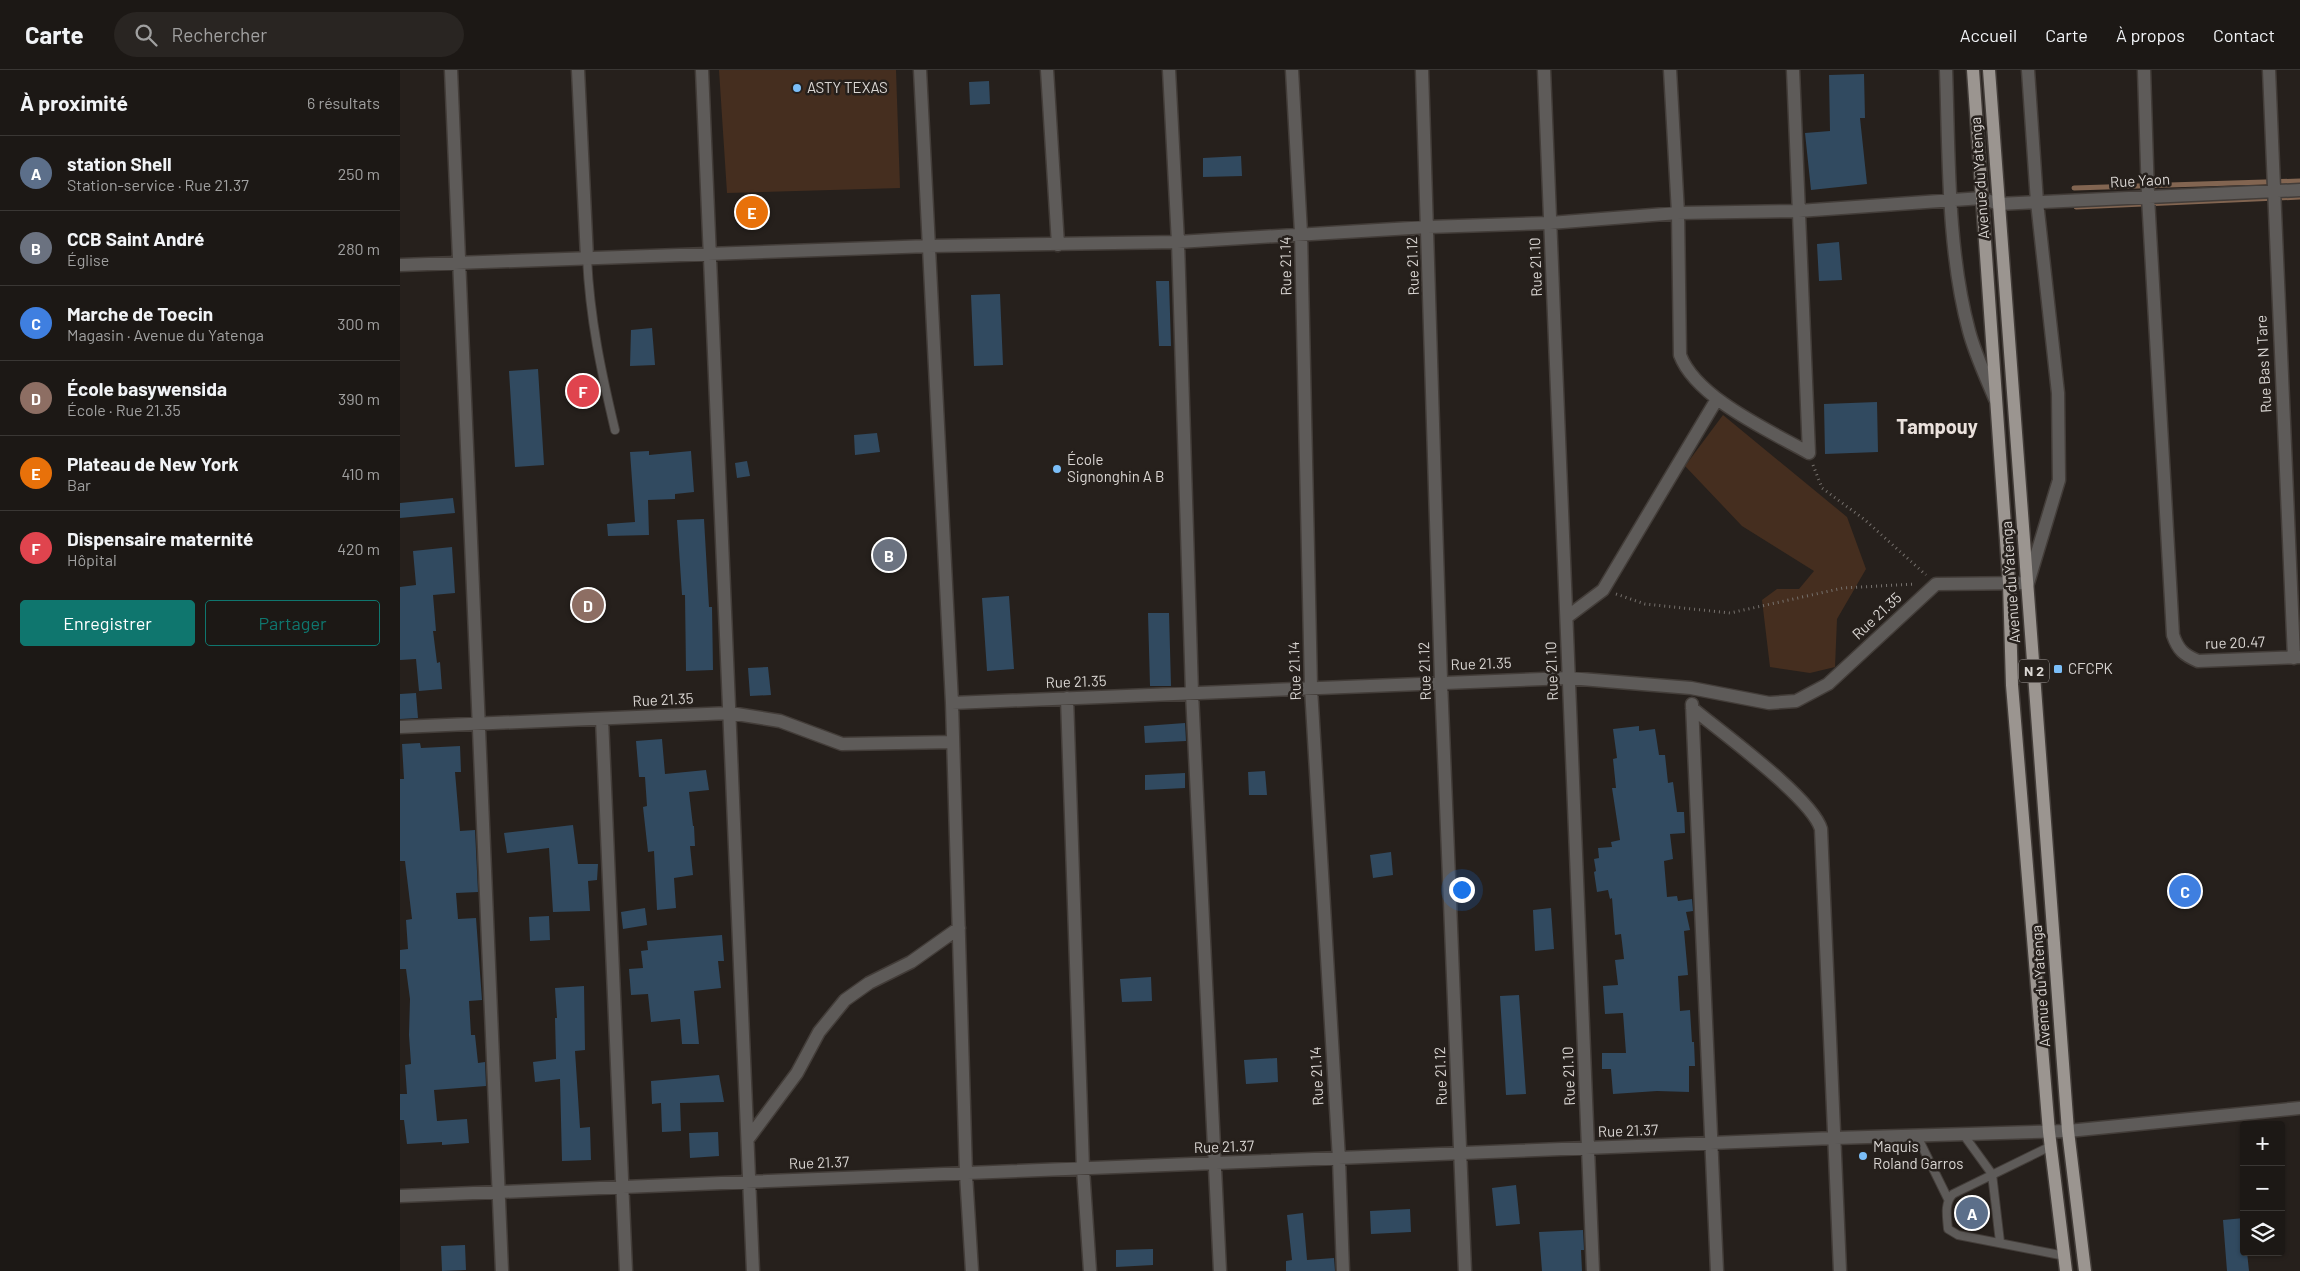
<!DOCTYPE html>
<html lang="fr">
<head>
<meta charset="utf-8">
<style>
	:root { --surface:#1c1815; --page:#292522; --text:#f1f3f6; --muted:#a0a0a0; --line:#3a3734; --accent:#0f766e }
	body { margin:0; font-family:Barlow,sans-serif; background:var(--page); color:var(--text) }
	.controls { position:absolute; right:15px; bottom:15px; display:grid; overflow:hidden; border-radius:5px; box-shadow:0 1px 4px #0004 }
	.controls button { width:45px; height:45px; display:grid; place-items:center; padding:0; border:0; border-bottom:1px solid var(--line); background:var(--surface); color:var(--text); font:25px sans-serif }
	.you { position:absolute; left:1061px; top:819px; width:18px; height:18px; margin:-12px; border:4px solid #fff; border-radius:50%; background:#1a73e8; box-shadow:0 0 0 8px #1a73e833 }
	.badge { display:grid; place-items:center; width:32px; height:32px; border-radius:50%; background:var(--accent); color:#fff; font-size:16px; font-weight:700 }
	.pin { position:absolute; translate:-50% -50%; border:2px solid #fff; box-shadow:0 1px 5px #0006 }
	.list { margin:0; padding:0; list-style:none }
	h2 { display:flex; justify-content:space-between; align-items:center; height:65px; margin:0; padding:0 20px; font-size:21px }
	h2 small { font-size:16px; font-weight:400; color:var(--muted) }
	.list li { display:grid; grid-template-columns:32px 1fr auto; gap:15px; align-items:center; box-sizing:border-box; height:75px; padding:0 20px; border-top:1px solid var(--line) }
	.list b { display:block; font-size:19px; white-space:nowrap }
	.list p { margin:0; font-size:16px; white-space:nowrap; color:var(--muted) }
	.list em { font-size:16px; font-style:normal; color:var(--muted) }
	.actions { display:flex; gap:10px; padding:15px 20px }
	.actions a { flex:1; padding:11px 0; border:1px solid var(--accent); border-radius:5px; text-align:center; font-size:18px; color:var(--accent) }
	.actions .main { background:var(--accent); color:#fff }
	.icon { flex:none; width:28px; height:28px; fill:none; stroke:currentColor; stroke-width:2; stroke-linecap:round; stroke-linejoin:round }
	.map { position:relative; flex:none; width:1900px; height:1201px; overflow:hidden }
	header { display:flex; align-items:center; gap:30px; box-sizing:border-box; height:70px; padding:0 25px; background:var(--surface); border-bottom:1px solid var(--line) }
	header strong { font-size:24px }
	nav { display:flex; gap:28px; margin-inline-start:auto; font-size:18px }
	.search { width:350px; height:45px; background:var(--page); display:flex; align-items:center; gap:12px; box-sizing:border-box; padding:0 18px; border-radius:28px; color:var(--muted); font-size:19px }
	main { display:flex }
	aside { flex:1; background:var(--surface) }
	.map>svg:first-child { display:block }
</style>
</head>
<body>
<header>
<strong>Carte</strong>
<div class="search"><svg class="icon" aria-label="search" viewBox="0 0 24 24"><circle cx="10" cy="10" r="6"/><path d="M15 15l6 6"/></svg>Rechercher</div>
<nav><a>Accueil</a><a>Carte</a><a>À propos</a><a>Contact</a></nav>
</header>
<main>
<aside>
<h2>À proximité<small>6 résultats</small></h2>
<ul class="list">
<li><span class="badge" style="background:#5c6f8a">A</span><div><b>station Shell</b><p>Station-service · Rue 21.37</p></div><em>250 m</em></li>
<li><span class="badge" style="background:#6b7280">B</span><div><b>CCB Saint André</b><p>Église</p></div><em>280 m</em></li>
<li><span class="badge" style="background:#3f7fe0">C</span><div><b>Marche de Toecin</b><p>Magasin · Avenue du Yatenga</p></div><em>300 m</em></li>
<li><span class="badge" style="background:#8d6e63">D</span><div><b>École basywensida</b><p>École · Rue 21.35</p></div><em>390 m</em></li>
<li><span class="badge" style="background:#e8710a">E</span><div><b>Plateau de New York</b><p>Bar</p></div><em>410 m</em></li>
<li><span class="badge" style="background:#e0444e">F</span><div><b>Dispensaire maternité</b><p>Hôpital</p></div><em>420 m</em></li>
</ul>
<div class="actions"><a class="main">Enregistrer</a><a>Partager</a></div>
</aside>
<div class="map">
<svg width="1900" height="1201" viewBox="0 0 1900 1201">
	<rect width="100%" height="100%" fill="#26201c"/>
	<path fill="#452e1f" d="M 319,0 L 496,0 L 500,118 L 327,123 Z
		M 1323,345 L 1447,447 L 1466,499 L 1437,549 L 1435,597 L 1410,603 L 1370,597 L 1362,530 L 1377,519 L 1399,519 L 1414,501 L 1342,456 L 1285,396 Z"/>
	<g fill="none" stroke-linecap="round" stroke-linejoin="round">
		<path stroke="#826551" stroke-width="5" d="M 1674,118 L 1900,111
			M 1676,137 L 1900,127"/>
	</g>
	<path fill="#314a60" d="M 1464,4 L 1465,48 L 1460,48 L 1467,114 L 1411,120 L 1405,63 L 1430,61 L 1429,5 Z
		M 589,11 L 590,34 L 570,35 L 569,12 Z
		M 841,86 L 842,106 L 803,107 L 803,88 Z
		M 1439,172 L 1442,210 L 1419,211 L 1417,174 Z
		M 756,211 L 769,211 L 771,276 L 759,276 Z
		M 600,224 L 603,295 L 574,296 L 571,225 Z
		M 252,258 L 255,295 L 230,296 L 231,260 Z
		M 138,299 L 144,395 L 115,397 L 109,301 Z
		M 1477,332 L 1478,382 L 1425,384 L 1424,334 Z
		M 477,363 L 480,382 L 455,385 L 454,365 Z
		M 249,381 L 249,385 L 291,381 L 294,422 L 275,424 L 275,429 L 248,430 L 249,465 L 208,466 L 207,454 L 235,452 L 230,382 Z
		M 347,391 L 350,406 L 337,408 L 335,393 Z
		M 53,428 L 55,443 L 0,448 L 0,433 Z
		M 304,449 L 309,537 L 312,537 L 313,600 L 286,601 L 285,525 L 282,525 L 277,450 Z
		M 52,477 L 55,523 L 33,525 L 36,561 L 33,561 L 37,593 L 40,592 L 42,619 L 19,621 L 16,589 L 0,590 L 0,517 L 16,515 L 13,481 Z
		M 609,526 L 614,599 L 587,601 L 582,528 Z
		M 748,543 L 769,543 L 771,616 L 750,616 Z
		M 368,597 L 371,625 L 350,626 L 348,598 Z
		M 16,623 L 18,648 L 0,649 L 0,624 Z
		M 785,653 L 786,671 L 745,673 L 744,656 Z
		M 1239,656 L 1239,661 L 1255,659 L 1259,685 L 1265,685 L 1268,713 L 1273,712 L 1277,742 L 1284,742 L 1285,763 L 1270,764 L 1273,789 L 1264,791 L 1267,827 L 1277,826 L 1278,831 L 1292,829 L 1293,841 L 1286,842 L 1290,860 L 1284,861 L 1288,905 L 1278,906 L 1280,941 L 1290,940 L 1292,972 L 1294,972 L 1295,996 L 1289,996 L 1289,1022 L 1257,1021 L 1213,1024 L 1211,999 L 1202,999 L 1202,983 L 1226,983 L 1223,943 L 1205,944 L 1203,916 L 1218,915 L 1215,890 L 1224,889 L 1221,864 L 1215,865 L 1212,828 L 1210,829 L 1208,820 L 1197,822 L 1194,802 L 1196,801 L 1194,789 L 1199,788 L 1198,778 L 1212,777 L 1211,772 L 1220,770 L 1212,718 L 1216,718 L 1213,689 L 1217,688 L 1213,659 Z
		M 262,669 L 265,704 L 306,700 L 309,720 L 289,722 L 293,756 L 294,756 L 295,776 L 290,776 L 293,805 L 274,808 L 276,838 L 257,840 L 254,781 L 248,782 L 243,737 L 247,736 L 245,707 L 239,707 L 236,671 Z
		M 20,673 L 21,678 L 60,676 L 61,702 L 55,702 L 60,761 L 75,760 L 78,822 L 56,823 L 58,849 L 76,848 L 82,930 L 69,931 L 71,965 L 75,965 L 78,993 L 85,992 L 86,1016 L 34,1020 L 37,1051 L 67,1049 L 69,1073 L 42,1075 L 42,1072 L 7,1074 L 4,1050 L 0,1050 L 0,1024 L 7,1024 L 5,995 L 11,994 L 9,965 L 10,929 L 6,899 L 0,899 L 0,880 L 8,879 L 6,850 L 12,849 L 5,791 L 0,791 L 0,709 L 4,709 L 2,674 Z
		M 865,701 L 867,725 L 849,725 L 848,702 Z
		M 785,703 L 785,718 L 745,720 L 745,705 Z
		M 173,755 L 178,794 L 198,794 L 197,810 L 188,811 L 190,841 L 153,842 L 149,778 L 107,783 L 104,763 Z
		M 991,782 L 993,805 L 973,808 L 970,785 Z
		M 245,838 L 247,855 L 223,859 L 221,842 Z
		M 1151,838 L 1154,879 L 1135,881 L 1133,840 Z
		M 149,846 L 150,870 L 130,871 L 129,847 Z
		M 322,865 L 324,891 L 318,891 L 321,918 L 294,921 L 299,974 L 282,974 L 280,949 L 251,952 L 248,924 L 231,925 L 229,899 L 243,898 L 241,881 L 248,880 L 247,871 Z
		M 751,907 L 752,931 L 722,932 L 720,909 Z
		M 184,916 L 185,980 L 175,981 L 180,1058 L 190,1057 L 191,1090 L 162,1091 L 160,1009 L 135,1012 L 133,992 L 156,989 L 155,948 L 157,948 L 155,918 Z
		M 1119,925 L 1126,1024 L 1106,1025 L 1100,926 Z
		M 877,988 L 878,1012 L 846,1014 L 844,990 Z
		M 319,1005 L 324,1032 L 280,1033 L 281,1061 L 262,1062 L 261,1033 L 252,1034 L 251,1011 Z
		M 318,1062 L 319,1086 L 290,1088 L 289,1063 Z
		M 1116,1115 L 1120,1154 L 1096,1156 L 1092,1118 Z
		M 1010,1139 L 1011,1162 L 971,1164 L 970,1141 Z
		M 903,1143 L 907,1190 L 934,1188 L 935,1201 L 886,1201 L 886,1191 L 892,1190 L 887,1145 Z
		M 1844,1148 L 1844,1182 L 1847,1182 L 1849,1201 L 1827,1201 L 1823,1150 Z
		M 1183,1160 L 1184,1180 L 1181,1180 L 1182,1201 L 1142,1201 L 1139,1162 Z
		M 65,1175 L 66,1200 L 42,1201 L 41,1176 Z
		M 753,1179 L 753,1195 L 716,1197 L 716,1180 Z"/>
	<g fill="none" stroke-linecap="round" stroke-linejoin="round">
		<g stroke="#433d39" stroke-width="10">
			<path id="service" d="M 187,188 C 190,249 201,301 215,360
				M 1563,1064 L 1592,1104 L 1600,1172
				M 1517,1066 L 1548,1129
				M 1651,1076 L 1553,1124 C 1544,1133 1547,1147 1548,1159 L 1558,1165 L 1665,1186"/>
		</g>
		<g stroke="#433d39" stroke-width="15">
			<path id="minor" d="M 51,0 L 102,1201
				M 178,0 L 187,188
				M 302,0 L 353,1201
				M 520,0 L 552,633 L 566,1104 L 572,1201
				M 647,0 L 658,175
				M 769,0 L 778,172 L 792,623 L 820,1201
				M 892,0 L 901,163 L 911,618 L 939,1089 L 943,1201
				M 1022,0 L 1041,611 L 1065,1201
				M 1144,0 L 1193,1201
				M 1270,0 L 1278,143 L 1280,285 C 1296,328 1370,361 1409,383
				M 1393,0 L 1409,383
				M 1546,0 C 1549,84 1547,180 1569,261 C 1575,284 1586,307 1595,329
				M 1744,0 L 1748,127 L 1773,565 C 1778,580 1784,585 1798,591 L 1900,587
				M 1869,0 L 1894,588
				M 0,195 L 530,176 L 778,172 L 1028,157 L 1150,153 L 1278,143 L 1399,141 L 1582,128 L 1598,134 L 1900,120
				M 1167,547 L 1203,520 L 1317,329
				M 667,628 L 683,1099 L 690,1201
				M 552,633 L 1169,608 L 1291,618 L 1369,633 L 1396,631 L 1428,614 L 1536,514 L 1628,513 L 1659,410 L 1658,323 L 1637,132 L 1628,0
				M 1292,634 L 1317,1201
				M 1292,638 C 1321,662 1412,728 1421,759 L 1440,1201
				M 202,649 L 226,1201
				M 0,657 L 330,643 L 380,651 L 442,674 L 553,672
				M 348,1069 L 397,1003 L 419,962 L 445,930 L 469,913 L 511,892 L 559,858
				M 0,1126 L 1435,1068 L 1668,1061 L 1900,1038"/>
		</g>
		<g stroke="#433d39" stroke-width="15">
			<path id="primary" d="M 1573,0 L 1609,513 L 1612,615 L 1649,1062 L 1666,1201
				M 1589,0 L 1668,1061 L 1685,1201"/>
		</g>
		<path stroke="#76716d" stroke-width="3" stroke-dasharray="1 4" stroke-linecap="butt" d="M 1413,395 L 1422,418 L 1465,450 L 1526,505
			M 1216,524 L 1245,534 L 1330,543 L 1443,518 L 1515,514"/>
		<use href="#service" stroke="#5e5b59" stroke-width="8"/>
		<use href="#minor" stroke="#5e5b59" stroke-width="12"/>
		<use href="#primary" stroke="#9b9590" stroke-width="12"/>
	</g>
	<g fill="#7bbef8" stroke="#26201c" stroke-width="2">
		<circle cx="397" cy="18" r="5"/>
		<circle cx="657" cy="399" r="5"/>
		<rect x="1653" y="594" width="10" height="10" rx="2.5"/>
		<circle cx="1463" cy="1086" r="5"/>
	</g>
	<g text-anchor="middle" stroke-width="5" stroke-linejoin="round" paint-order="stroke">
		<rect fill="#26201c" stroke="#a49f9c" stroke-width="1" x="1619" y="589.5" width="30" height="23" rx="4"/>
		<g font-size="14" font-weight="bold" fill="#dad6d3">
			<text x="1634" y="606">N 2</text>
		</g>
		<g font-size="15" fill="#dad6d3" stroke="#26201c" text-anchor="start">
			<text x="407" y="23">ASTY TEXAS</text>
			<text x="667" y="395">École<tspan x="667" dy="17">Signonghin A B</tspan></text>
			<text x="1668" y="604">CFCPK</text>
			<text x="1473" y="1082">Maquis<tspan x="1473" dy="17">Roland Garros</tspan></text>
		</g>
		<g font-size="15" fill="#dad6d3" stroke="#26201c">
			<text transform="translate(1580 108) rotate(-94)" y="5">Avenue du Yatenga</text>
			<text transform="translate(1740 111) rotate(-3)" y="5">Rue Yaon</text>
			<text transform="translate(886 196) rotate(-91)" y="5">Rue 21.14</text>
			<text transform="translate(1013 196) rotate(-92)" y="5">Rue 21.12</text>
			<text transform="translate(1136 197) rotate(-92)" y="5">Rue 21.10</text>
			<text transform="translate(1864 294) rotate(-93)" y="5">Rue Bas N Tare</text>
			<text transform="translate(1611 512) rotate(-94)" y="5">Avenue du Yatenga</text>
			<text transform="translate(1477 546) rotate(-43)" y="5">Rue 21.35</text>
			<text transform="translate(1835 573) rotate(-2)" y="5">rue 20.47</text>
			<text transform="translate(1081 594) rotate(-2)" y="5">Rue 21.35</text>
			<text transform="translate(895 601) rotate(-92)" y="5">Rue 21.14</text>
			<text transform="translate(1025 601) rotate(-92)" y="5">Rue 21.12</text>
			<text transform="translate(1152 601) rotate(-92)" y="5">Rue 21.10</text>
			<text transform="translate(676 612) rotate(-2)" y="5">Rue 21.35</text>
			<text transform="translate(263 630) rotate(-3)" y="5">Rue 21.35</text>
			<text transform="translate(1641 916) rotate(-94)" y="5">Avenue du Yatenga</text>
			<text transform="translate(917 1006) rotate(-93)" y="5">Rue 21.14</text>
			<text transform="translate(1041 1006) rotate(-92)" y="5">Rue 21.12</text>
			<text transform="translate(1169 1006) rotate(-92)" y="5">Rue 21.10</text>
			<text transform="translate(1228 1061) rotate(-2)" y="5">Rue 21.37</text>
			<text transform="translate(824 1077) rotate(-2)" y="5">Rue 21.37</text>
			<text transform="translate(419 1093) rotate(-2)" y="5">Rue 21.37</text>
		</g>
		<g font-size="20" font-weight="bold" fill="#ebe2dd" stroke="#26201c">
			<text x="1537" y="364">Tampouy</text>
		</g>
	</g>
</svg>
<div class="controls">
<button>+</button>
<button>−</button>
<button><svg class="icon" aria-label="layers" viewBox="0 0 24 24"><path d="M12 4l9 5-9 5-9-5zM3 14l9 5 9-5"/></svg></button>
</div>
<div class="you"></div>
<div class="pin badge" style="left:1572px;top:1143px;background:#5c6f8a">A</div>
<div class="pin badge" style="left:489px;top:485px;background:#6b7280">B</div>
<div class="pin badge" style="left:1785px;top:821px;background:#3f7fe0">C</div>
<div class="pin badge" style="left:188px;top:535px;background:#8d6e63">D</div>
<div class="pin badge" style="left:352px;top:142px;background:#e8710a">E</div>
<div class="pin badge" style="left:183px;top:321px;background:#e0444e">F</div>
</div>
</main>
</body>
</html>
